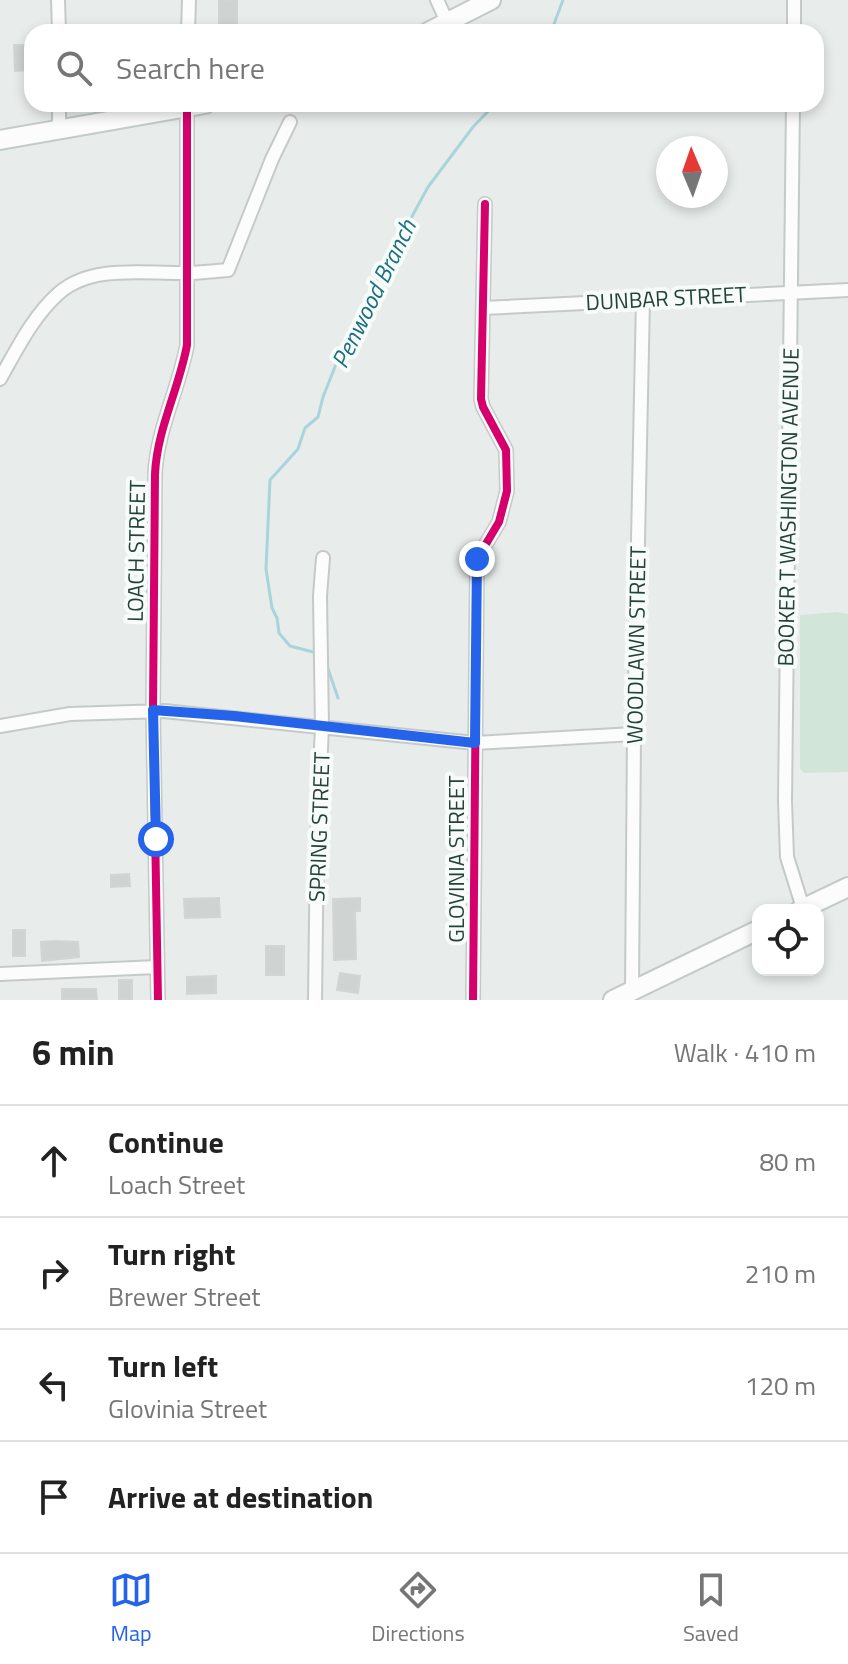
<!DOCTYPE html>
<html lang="en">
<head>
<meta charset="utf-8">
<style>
	:root { --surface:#fff; --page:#f6f6f6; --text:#222; --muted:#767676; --line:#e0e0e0; --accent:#2563eb }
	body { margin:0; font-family:"Titillium Web",sans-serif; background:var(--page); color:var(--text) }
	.controls { position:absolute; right:24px; bottom:24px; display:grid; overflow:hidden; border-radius:16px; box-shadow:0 4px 12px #0003 }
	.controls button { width:72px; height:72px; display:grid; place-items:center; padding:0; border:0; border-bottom:2px solid var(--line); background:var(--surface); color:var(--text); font:40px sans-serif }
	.compass { position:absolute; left:656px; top:136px; width:72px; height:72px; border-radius:50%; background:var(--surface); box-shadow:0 4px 12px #0003; rotate:358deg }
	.stop { position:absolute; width:24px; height:24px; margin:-18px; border:6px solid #2563eb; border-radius:50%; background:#fff }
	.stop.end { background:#2563eb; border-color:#fff; box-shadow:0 2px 8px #0008 }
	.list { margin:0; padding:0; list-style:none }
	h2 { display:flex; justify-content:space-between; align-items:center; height:104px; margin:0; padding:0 32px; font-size:34px }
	h2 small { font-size:26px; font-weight:400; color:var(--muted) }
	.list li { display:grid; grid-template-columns:52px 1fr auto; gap:24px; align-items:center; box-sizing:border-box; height:112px; padding:0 32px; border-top:2px solid var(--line) }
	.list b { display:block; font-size:30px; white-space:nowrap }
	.list p { margin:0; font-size:26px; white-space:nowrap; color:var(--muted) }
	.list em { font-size:26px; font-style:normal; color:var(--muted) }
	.icon { flex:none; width:44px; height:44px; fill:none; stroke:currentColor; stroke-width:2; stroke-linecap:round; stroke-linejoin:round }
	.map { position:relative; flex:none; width:848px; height:1000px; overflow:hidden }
	.search { position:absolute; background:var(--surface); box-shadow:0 4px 12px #0003; left:24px; right:24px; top:24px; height:88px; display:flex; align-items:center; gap:20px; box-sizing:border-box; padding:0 28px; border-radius:24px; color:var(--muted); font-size:30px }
	.sheet { height:552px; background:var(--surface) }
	nav { display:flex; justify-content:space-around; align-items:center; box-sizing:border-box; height:112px; border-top:2px solid var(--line); background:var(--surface); font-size:22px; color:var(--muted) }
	nav a { display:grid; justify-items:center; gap:4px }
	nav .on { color:var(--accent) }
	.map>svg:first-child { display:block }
</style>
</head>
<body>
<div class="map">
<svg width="848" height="1000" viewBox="0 0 848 1000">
	<rect width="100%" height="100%" fill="#e8edeb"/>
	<path fill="#d1e6d8" d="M 837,612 L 848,614 L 848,772 L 804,773 L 800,769 L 800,615 Z"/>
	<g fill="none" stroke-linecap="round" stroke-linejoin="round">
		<path stroke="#a9d4db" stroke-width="3" d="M 551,32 L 563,0
			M 317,653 L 290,646 L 279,633 L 277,618 L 272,608 L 266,569 L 270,480 L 298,449 L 305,428 L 318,417 L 323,397 L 348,334 L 428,187 L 473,127 L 495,104
			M 325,660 L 338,698"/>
	</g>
	<path fill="#cfd4d2" stroke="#d1d6d4" stroke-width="2" d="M 219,0 L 237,0 L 237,26 L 219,26 Z
		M 14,45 L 30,45 L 31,70 L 15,71 Z
		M 129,874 L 130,886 L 111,887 L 111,875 Z
		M 219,898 L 220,917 L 185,918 L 184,899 Z
		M 360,898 L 360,911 L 355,911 L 356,959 L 334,960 L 333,899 Z
		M 13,930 L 25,930 L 25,956 L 13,956 Z
		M 55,941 L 78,942 L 79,957 L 42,961 L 41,942 Z
		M 266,946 L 284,946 L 284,975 L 266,975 Z
		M 340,973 L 360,976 L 358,993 L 337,990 Z
		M 216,976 L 216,993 L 187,994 L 187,977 Z
		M 119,980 L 132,980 L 132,1000 L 119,1000 Z
		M 62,989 L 96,989 L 97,1000 L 62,1000 Z"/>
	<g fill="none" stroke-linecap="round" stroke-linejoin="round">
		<g stroke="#c5cac8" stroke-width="16">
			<path id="street" d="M 58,0 L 59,32
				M 437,0 L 448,24
				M 188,32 L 189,0
				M 794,32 L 794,0
				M 59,104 L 59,130
				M 793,104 L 785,801 L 787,857 L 803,908
				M 483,308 L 848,290
				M 0,379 C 17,349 33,316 59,293 C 92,264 145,274 185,273 C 199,273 214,271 228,270 L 272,159 L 290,122
				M 0,726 L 70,714 L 164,711 L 475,743 L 634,734
				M 0,974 L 157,967
				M 632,991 L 634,734 L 643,299
				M 158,1000 L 153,710 L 155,474 C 157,429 179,389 187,345 L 187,104
				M 315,1000 L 317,837 L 322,727 L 320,596 L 323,558
				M 473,1000 L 477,559 L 499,522 L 507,491 L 506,450 L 483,407 L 481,399 L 485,204"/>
		</g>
		<g stroke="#c3cbc8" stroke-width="22">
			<path id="secondary" d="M 428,32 L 491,0
				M 0,140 L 205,104
				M 800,910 L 848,887
				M 613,1000 L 758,930"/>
		</g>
		<use href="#street" stroke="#fcfcfc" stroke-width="12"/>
		<use href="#secondary" stroke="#fcfcfc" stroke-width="18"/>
		<g stroke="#f7fbf9" stroke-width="13">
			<path id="cycleway" d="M 158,1000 L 153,710 L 155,474 C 157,429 179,389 187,345 L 187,104
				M 473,1000 L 477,559 L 499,522 L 507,491 L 506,450 L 483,407 L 481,399 L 485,204"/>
		</g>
		<use href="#cycleway" stroke="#d6006c" stroke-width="8"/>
	</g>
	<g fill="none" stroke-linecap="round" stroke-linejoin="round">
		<path stroke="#2563eb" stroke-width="10" d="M 156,839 L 153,710 L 234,716 L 475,743 L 477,559"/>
	</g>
	<g text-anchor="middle" stroke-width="8" stroke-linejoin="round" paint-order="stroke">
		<g font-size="22" fill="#24423a" stroke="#f7fbf9">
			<text transform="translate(666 298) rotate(-3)" y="8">DUNBAR STREET</text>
			<text transform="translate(788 507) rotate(-89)" y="8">BOOKER T WASHINGTON AVENUE</text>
			<text transform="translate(136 551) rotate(-89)" y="8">LOACH STREET</text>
			<text transform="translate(636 645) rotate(-89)" y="8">WOODLAWN STREET</text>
			<text transform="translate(319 827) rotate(-88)" y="8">SPRING STREET</text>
			<text transform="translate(456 859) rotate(-90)" y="8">GLOVINIA STREET</text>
		</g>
		<g font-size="24" font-style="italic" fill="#1c6f80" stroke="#f7fbf9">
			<text transform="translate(374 294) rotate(-64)" y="8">Penwood Branch</text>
		</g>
	</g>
</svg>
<div class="controls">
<button><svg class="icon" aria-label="locate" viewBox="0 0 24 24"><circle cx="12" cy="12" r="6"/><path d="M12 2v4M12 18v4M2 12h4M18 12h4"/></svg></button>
</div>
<svg class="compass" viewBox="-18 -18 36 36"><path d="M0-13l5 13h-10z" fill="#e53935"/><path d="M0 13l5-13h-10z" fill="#767676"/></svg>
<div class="stop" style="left:156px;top:839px"></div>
<div class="stop end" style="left:477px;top:559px"></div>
<div class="search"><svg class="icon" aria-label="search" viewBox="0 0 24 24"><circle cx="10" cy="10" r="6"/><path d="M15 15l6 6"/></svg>Search here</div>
</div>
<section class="sheet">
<h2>6 min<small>Walk · 410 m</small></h2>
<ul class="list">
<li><svg class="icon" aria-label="ahead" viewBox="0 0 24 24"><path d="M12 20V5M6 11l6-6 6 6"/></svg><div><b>Continue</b><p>Loach Street</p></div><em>80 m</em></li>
<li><svg class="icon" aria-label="right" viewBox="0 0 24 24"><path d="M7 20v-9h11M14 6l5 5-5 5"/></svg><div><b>Turn right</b><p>Brewer Street</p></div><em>210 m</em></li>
<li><svg class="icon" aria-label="left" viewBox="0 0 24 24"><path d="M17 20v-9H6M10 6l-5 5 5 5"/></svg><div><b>Turn left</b><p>Glovinia Street</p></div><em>120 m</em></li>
<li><svg class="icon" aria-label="arrive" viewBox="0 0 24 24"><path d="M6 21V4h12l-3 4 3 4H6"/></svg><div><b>Arrive at destination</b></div></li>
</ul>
</section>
<nav>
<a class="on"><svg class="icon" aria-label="map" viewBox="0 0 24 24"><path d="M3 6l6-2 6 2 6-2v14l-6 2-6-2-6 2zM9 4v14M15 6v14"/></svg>Map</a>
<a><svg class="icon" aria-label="directions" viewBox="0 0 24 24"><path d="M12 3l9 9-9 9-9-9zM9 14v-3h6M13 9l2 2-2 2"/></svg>Directions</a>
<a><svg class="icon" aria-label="saved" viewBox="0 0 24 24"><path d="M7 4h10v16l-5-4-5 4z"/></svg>Saved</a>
</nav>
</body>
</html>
